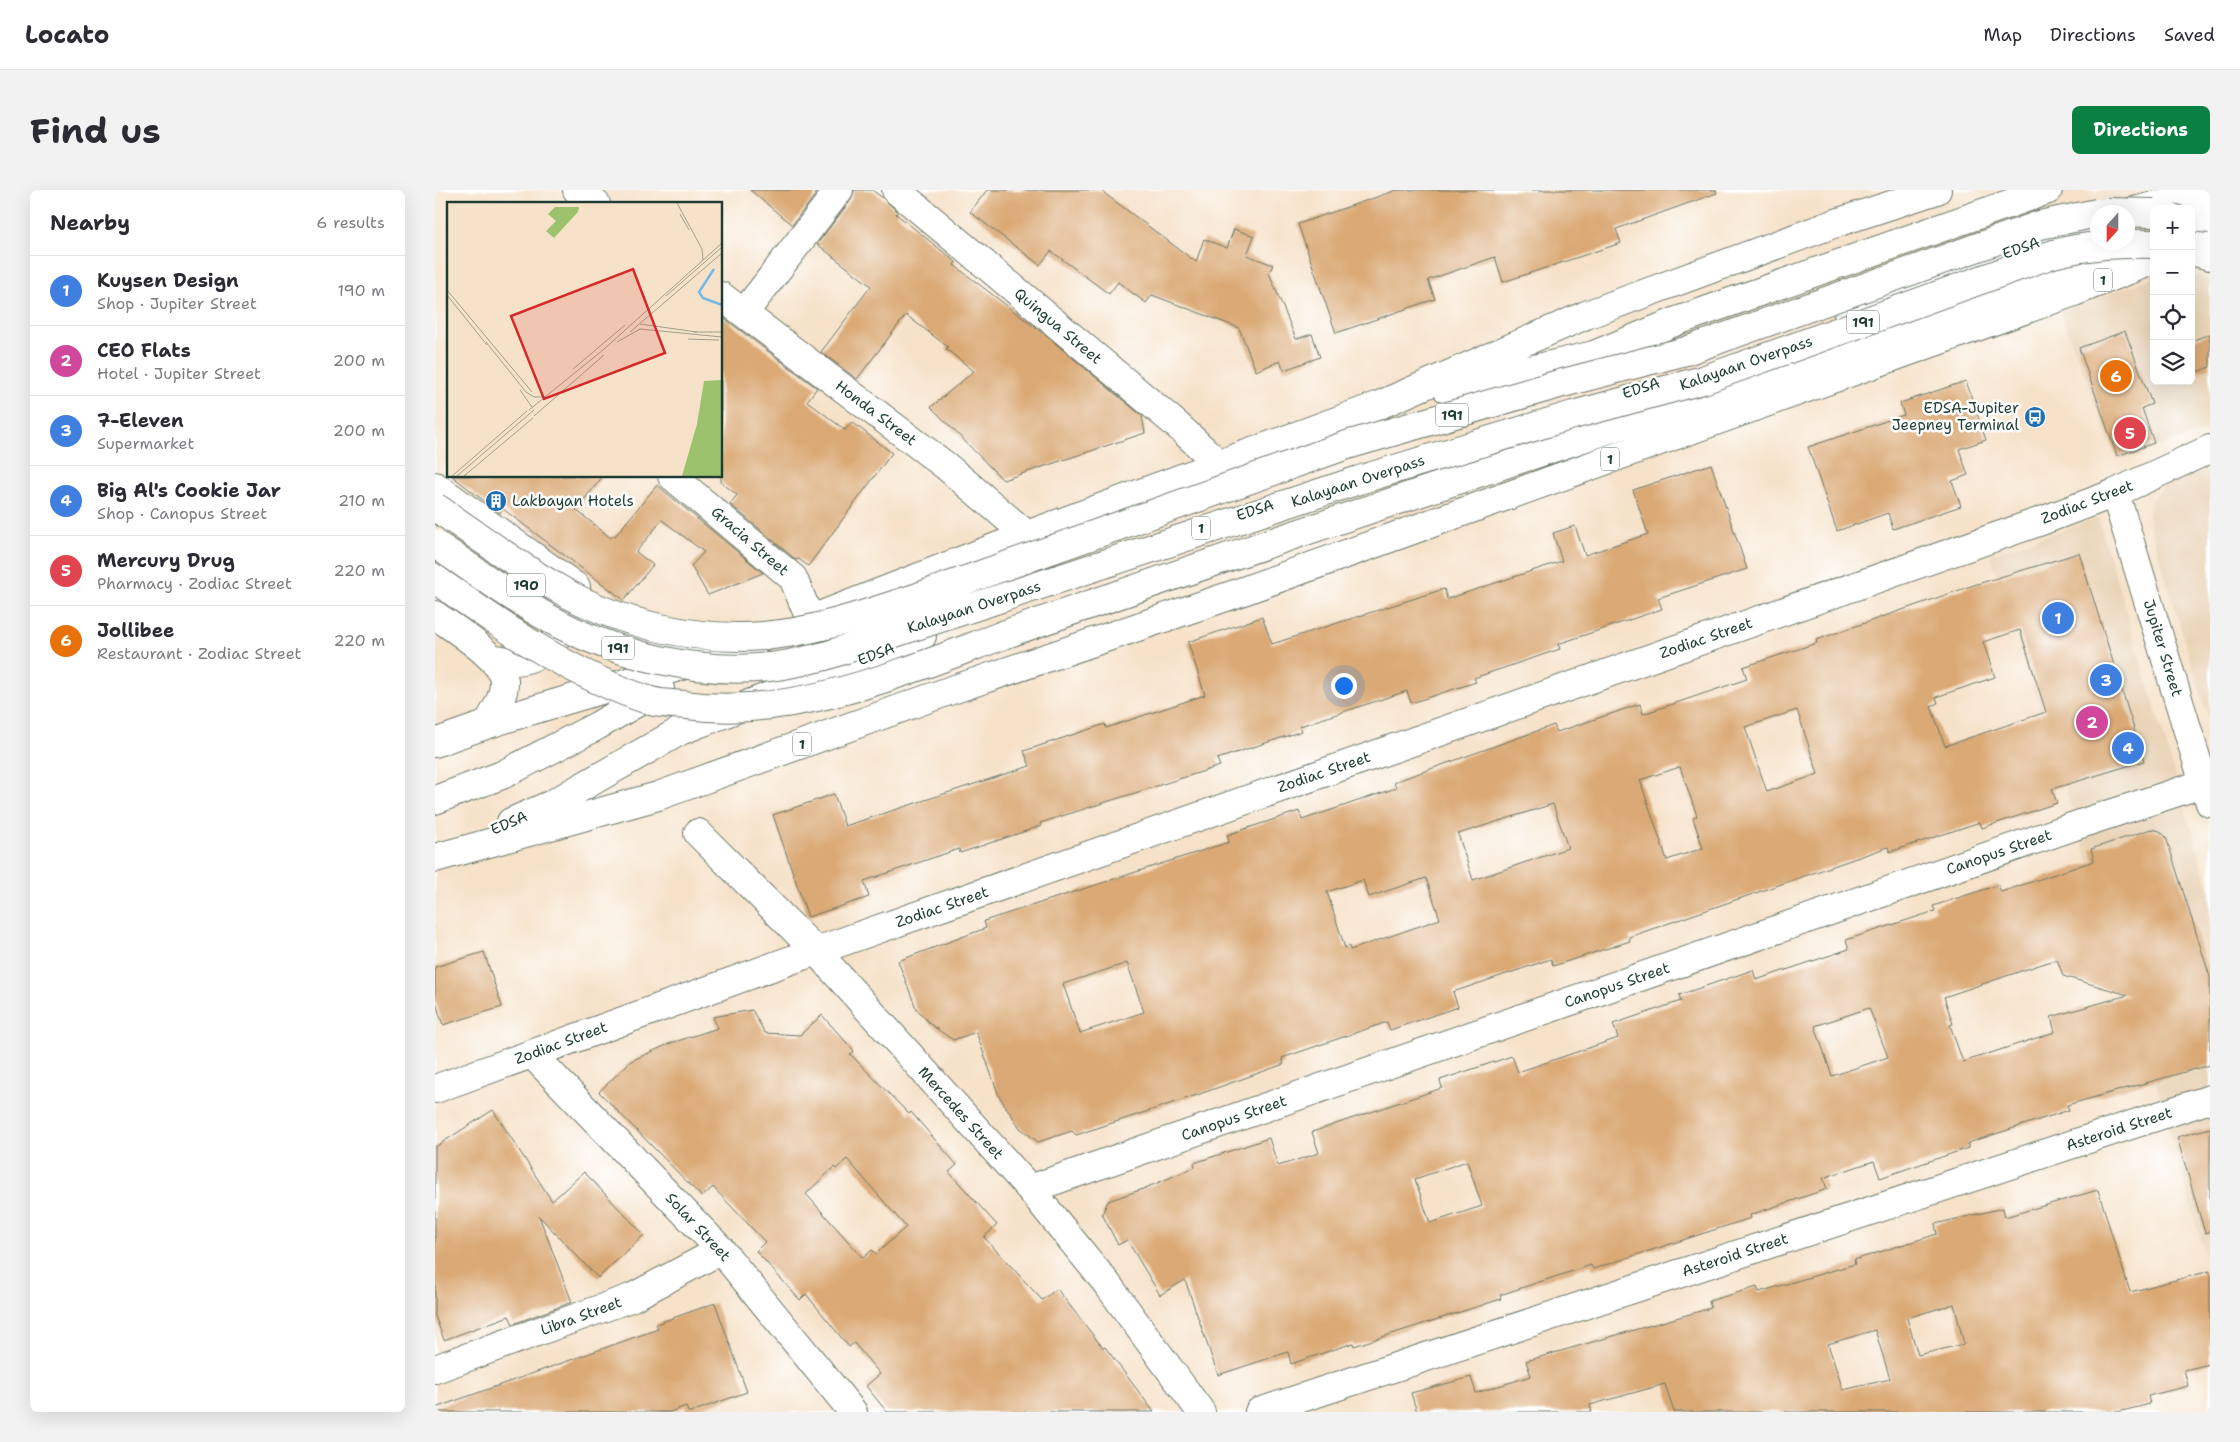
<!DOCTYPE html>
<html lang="en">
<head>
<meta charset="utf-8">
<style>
	:root { --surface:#fff; --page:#f2f2f3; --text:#2b2b33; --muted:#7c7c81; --line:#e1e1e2; --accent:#0b8043 }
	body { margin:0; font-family:"Shantell Sans",sans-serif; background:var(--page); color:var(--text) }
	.controls { position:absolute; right:15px; top:15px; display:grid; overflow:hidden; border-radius:8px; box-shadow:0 5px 20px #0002 }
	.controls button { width:45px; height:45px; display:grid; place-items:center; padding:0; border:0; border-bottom:1px solid var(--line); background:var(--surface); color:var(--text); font:25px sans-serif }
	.compass { position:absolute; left:1655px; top:15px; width:45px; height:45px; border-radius:50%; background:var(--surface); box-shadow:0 5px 20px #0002; rotate:201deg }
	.you { position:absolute; left:908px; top:495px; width:18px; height:18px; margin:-12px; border:4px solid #fff; border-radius:50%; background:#1a73e8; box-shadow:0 0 0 8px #1a73e833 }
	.badge { display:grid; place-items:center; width:32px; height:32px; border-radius:50%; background:var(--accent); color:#fff; font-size:16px; font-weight:700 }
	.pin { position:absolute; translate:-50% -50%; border:2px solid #fff; box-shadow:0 1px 5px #0006 }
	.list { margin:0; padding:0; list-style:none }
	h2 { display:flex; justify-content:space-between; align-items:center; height:65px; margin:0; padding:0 20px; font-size:21px }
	h2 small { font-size:16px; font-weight:400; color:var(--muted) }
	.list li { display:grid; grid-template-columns:32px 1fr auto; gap:15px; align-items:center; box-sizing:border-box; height:70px; padding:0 20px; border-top:1px solid var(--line) }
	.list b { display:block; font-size:19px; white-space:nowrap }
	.list p { margin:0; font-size:16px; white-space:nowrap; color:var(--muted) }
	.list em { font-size:16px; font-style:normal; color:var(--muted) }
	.icon { flex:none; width:28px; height:28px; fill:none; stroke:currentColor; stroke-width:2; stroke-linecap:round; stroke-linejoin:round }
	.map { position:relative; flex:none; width:1775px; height:1222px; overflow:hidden; border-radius:8px }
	header { display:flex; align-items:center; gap:30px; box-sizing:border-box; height:70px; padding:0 25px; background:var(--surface); border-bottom:1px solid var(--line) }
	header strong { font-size:24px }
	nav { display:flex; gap:28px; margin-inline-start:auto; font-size:18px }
	.intro { display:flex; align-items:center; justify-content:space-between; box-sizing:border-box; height:120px; padding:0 30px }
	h1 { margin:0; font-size:35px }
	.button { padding:12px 22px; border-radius:8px; background:var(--accent); color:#fff; font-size:18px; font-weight:700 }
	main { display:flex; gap:30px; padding:0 30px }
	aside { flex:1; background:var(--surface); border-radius:8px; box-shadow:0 5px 20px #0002 }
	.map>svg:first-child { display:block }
</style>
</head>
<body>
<header>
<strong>Locato</strong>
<nav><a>Map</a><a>Directions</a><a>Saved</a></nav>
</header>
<div class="intro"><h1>Find us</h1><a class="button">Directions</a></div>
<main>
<aside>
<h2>Nearby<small>6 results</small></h2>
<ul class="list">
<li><span class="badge" style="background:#3f7fe0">1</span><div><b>Kuysen Design</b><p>Shop · Jupiter Street</p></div><em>190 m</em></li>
<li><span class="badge" style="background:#d1479c">2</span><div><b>CEO Flats</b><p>Hotel · Jupiter Street</p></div><em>200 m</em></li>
<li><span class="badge" style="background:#3f7fe0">3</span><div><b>7-Eleven</b><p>Supermarket</p></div><em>200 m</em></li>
<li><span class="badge" style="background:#3f7fe0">4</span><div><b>Big Al's Cookie Jar</b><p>Shop · Canopus Street</p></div><em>210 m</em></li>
<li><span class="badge" style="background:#e0444e">5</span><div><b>Mercury Drug</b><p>Pharmacy · Zodiac Street</p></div><em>220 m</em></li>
<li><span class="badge" style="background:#e8710a">6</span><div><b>Jollibee</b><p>Restaurant · Zodiac Street</p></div><em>220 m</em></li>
</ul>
</aside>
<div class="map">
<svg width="1775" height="1222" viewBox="0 0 1775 1222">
	<rect width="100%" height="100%" fill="#fff"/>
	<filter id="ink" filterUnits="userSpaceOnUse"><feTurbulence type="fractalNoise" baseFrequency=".02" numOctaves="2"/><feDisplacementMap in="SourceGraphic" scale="10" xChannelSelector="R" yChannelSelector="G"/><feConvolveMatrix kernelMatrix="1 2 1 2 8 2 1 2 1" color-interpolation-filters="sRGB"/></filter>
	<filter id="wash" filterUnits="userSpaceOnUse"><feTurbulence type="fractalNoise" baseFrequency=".0096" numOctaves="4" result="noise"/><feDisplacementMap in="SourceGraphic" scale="20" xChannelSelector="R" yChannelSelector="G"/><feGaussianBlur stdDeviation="1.12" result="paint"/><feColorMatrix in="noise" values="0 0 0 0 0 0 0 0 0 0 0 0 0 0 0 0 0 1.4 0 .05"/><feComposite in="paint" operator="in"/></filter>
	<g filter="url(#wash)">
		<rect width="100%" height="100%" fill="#f6e2c9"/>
		<path fill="#e9d4b8" d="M 1756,85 L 1775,90 L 1775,239 L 1682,270 L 1625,120 L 1719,88 L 1719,191 L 1756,191 Z
			M 1775,279 L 1775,534 L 1717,344 L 1713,324 L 1717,309 L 1731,293 Z
			M 1663,328 L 1775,701 L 1775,1084 L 1692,791 L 1555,364 Z"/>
		<g id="blocks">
			<path fill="#daa974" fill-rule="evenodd" d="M 315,0 L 384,0 L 357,35 Z
				M 419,0 L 437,0 L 449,9 L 463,22 L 461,24 L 521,72 L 519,75 L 615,149 L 707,226 L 710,243 L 568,290 L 496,217 L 539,181 L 511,159 L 513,157 L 471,125 L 422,189 L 386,162 L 436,96 L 382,54 L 416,10 Z
				M 552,0 L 665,0 L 761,72 L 769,49 L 792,58 L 799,39 L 819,46 L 812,65 L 838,75 L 834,83 L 861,149 L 877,144 L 885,167 L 849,180 L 845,171 L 821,181 L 804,138 L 717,105 L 711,113 L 683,92 L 674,104 L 616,61 L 605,75 L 535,22 Z
				M 962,0 L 1281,0 L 1282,3 L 1181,39 L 1186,53 L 1068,92 L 1060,67 L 993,90 L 1000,109 L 901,143 L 863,34 Z
				M 286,126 L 382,198 L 372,211 L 410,240 L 417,232 L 457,263 L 373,376 L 364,369 L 361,370 L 295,314 L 302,305 L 286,292 Z
				M 1690,141 L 1717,214 L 1707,218 L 1719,253 L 1682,266 L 1644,158 Z
				M 1775,144 L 1775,177 L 1756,184 L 1756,151 Z
				M 1531,191 L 1551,250 L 1524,259 L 1533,285 L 1517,291 L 1526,316 L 1458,339 L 1453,323 L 1402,341 L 1373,257 L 1469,225 L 1465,213 Z
				M 1276,274 L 1312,379 L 1223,408 L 1227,419 L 1123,454 L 1125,459 L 1039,488 L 1041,492 L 976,513 L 972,501 L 865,536 L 867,541 L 782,569 L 785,576 L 605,633 L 606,636 L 525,663 L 524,659 L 429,691 L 434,707 L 373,727 L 338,625 L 399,604 L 410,636 L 595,576 L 589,561 L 670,534 L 671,538 L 770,505 L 753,452 L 827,427 L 837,454 L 1009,399 L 1012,409 L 1127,371 L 1118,343 L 1140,336 L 1150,365 L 1213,344 L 1198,300 Z
				M 17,286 L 168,286 L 141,320 L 176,348 L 179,345 L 180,346 L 222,295 L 328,383 L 273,405 L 256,376 L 269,362 L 227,330 L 201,362 L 218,375 L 189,410 L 68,319 L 65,323 Z
				M 1644,363 L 1709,571 L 1617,599 L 1622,613 L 1547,638 L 1545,632 L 1455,662 L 1453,657 L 1194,747 L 1195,751 L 1118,776 L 1116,769 L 1018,802 L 1023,817 L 955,840 L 952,832 L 847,868 L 849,874 L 762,905 L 641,945 L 637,941 L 603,952 L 585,938 L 564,906 L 541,842 L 518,850 L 495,834 L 481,818 L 463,771 L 551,738 L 549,731 L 794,652 L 792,645 L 864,621 L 867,630 L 961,598 L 959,592 L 1119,535 L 1122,542 L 1205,514 L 1208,524 L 1312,489 L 1308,477 L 1382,453 L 1381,450 L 1539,395 ZM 1585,440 L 1611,522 L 1510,556 L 1496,516 L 1503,513 L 1501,507 L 1560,487 L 1548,452 ZM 1362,520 L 1383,584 L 1332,602 L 1310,537 ZM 1245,577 L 1262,626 L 1258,628 L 1268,658 L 1232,670 L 1205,590 ZM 1118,614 L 1133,658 L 1038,690 L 1023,644 ZM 991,688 L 1005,729 L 915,760 L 914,756 L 910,758 L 892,702 L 928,690 L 934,707 ZM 692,773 L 709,822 L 645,843 L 628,794 Z
				M 1716,639 L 1725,641 L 1731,647 L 1775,787 L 1775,875 L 1632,915 L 1634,920 L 1533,953 L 1533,958 L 1445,988 L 1439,971 L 1388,988 L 1392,999 L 1315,1025 L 1316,1028 L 1158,1079 L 1156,1075 L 1065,1105 L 1066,1109 L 919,1156 L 918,1153 L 856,1174 L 853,1162 L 783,1185 L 750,1090 L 725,1105 L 692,1050 L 683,1055 L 667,1024 L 673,1011 L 708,999 L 760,977 L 759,973 L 834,948 L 843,976 L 884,963 L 877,942 L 1007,898 L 1005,890 L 1077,866 L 1083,882 L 1183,848 L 1178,834 L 1246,811 L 1244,805 L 1318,780 L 1321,790 L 1414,759 L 1411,750 L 1500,721 L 1498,716 L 1563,695 L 1566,702 L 1659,671 L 1656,659 ZM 1622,769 L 1628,786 L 1693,805 L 1616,827 L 1620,842 L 1528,872 L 1515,835 L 1518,834 L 1509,807 ZM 1434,818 L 1453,867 L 1397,886 L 1380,836 ZM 1032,971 L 1047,1016 L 995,1033 L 980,989 Z
				M 49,762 L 67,817 L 8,835 L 0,810 L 0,777 Z
				M 317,820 L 330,843 L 365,845 L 387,825 L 419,861 L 415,864 L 474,924 L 476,922 L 522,975 L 514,982 L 562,1035 L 549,1047 L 607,1110 L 622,1099 L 668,1158 L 670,1157 L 719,1222 L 452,1222 L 431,1196 L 445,1184 L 419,1153 L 414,1157 L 371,1104 L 365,1110 L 321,1061 L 330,1052 L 278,997 L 267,1007 L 164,902 L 196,871 L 236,853 L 283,838 L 278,827 ZM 412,969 L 471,1037 L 441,1064 L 437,1060 L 428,1068 L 371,1004 L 399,977 L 401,979 Z
				M 58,920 L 117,1011 L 149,982 L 209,1045 L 163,1088 L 104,1026 L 137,1112 L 78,1134 L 74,1126 L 9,1150 L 0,1126 L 0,957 Z
				M 1775,938 L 1775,1042 L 1770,1043 L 1742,947 Z
				M 1663,1000 L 1695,1102 L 1775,1081 L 1775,1174 L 1749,1180 L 1753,1196 L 1713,1206 L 1715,1214 L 1683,1222 L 1239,1222 L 1230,1194 L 1155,1215 L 1157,1222 L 982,1222 L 976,1203 L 1036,1187 L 1041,1203 L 1096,1186 L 1091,1171 L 1276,1118 L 1274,1111 L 1322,1097 L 1324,1102 L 1420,1074 L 1419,1070 L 1502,1044 L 1500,1034 L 1568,1018 L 1570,1027 ZM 1519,1114 L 1529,1154 L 1483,1165 L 1472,1128 ZM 1440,1140 L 1455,1189 L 1408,1200 L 1393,1154 Z
				M 280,1113 L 312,1202 L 256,1222 L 253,1222 L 251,1216 L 235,1222 L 0,1222 L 0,1218 L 223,1139 L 221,1134 Z"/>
		</g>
	</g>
	<g filter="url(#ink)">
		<use href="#blocks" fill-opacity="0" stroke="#6a7768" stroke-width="1"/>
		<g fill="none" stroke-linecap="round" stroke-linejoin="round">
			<g stroke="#6a7768" stroke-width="30">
				<path id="minor" d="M 142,0 L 161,14
					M 461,0 L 742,235 L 783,273
					M 286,106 L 511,276 L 592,345
					M 309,123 L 404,0
					M 237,286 L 358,388 L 375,429
					M 1680,303 L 1775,613
					M 263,643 L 381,761 L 595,999 L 673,1095 L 766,1222
					M 97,864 L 286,1060 L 418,1222
					M 0,899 L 381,761 L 1609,330 L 1680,303 L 1775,259
					M 595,999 L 1654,631 L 1770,593
					M 0,1179 L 198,1107 L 286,1060
					M 824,1222 L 1775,909"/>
			</g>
			<g stroke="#6a7768" stroke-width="30">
				<path id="major" d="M 1756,61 L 1775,66
					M 0,296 L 141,397
					M 79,387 C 131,420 184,453 246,461
					M 0,425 C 18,438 66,467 69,490 C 70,506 60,521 53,533
					M 56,468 C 62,469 69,471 76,471 C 107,472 134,443 134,413"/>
			</g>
			<g stroke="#6a7768" stroke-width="30">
				<path id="highway" d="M 1692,23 L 1773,1
					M 1756,55 L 1775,47
					M 1413,124 L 1565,65 L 1662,33
					M 1012,199 L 1159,165 L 1242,131 L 1613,0
					M 374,430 L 592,345 L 942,216 L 1151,125 L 1401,33 L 1502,0
					M 571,444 C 943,312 1320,197 1689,58
					M 0,553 C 108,512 222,489 329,447
					M 0,610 L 67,585 L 162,536 L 225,499
					M 76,632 L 117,614 L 245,541 L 487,446
					M 0,668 L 223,606 L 511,502 L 797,405 L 1639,102 L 1719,70"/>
			</g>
			<use href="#minor" stroke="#fff" stroke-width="28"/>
			<use href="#major" stroke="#fff" stroke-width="28"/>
			<use href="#highway" stroke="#fff" stroke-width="28"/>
			<g stroke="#6a7768" stroke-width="30" stroke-linecap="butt">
				<path id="major-bridge" d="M 1672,22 L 1719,23
					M 1756,27 L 1775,29
					M 0,317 C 41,344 81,375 124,399 C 185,434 258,451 328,446 C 381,442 433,423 483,407 L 912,255 L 1124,194 L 1251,161 L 1605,35 L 1662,23
					M 0,354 C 38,379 75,407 115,429 C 177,464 263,485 334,477 C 353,475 372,470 390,466 L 924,290 L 1138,225 L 1268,190 L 1612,66 C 1647,55 1682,53 1719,54"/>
			</g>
			<g stroke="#6a7768" stroke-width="30" stroke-linecap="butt">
				<path id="highway-bridge" d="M 1745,0 L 1775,10
					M 0,389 C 68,437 136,485 216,511 C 227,514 239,514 250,515 C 360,530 471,481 571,444"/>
			</g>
			<use href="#major-bridge" stroke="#fff" stroke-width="28"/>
			<use href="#highway-bridge" stroke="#fff" stroke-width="28"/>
		</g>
	</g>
	<defs>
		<g id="bus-disc" transform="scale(1.125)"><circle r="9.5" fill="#1f6fb2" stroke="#fff"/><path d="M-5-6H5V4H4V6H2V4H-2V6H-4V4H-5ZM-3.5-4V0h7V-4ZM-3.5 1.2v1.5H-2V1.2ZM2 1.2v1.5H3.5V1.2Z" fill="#fff"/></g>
		<g id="building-disc" transform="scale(1.125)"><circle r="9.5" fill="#1f6fb2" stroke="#fff"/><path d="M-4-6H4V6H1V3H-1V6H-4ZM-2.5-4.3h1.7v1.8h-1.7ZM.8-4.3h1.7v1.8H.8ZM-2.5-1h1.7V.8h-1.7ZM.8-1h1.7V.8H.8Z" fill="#fff"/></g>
	</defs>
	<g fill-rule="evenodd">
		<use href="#bus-disc" x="1600" y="227"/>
		<use href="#building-disc" x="61" y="311"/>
	</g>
	<g text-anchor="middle" stroke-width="5" stroke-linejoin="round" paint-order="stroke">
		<g fill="#fff" stroke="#627771" stroke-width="1">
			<rect x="1659" y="78.5" width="18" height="23" rx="4"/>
			<rect x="1412" y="120.5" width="32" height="23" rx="4"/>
			<rect x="1001" y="213.5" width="32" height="23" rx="4"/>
			<rect x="1166" y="257.5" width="18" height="23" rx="4"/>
			<rect x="757" y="326.5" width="18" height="23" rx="4"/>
			<rect x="72" y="383.5" width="38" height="23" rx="4"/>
			<rect x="167" y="446.5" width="32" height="23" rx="4"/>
			<rect x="358" y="542.5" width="18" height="23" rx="4"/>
		</g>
		<g font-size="14" font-weight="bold" fill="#1f3d34">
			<text x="1668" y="95">1</text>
			<text x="1428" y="137">191</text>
			<text x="1017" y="230">191</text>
			<text x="1175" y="274">1</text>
			<text x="766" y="343">1</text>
			<text x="91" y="400">190</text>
			<text x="183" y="463">191</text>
			<text x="367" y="559">1</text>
		</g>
		<g font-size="15" fill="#1f3d34" stroke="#fff">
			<text transform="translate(1586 58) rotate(-19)" y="5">EDSA</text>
			<text transform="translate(623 136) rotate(40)" y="5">Quingua Street</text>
			<text transform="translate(1311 173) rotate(-19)" y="5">Kalayaan Overpass</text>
			<text transform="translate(1206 198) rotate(-18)" y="5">EDSA</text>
			<text transform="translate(441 223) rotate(37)" y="5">Honda Street</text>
			<text transform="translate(923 291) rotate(-18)" y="5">Kalayaan Overpass</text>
			<text transform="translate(1652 312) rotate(-21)" y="5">Zodiac Street</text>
			<text transform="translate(820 320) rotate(-18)" y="5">EDSA</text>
			<text transform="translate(315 351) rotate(41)" y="5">Gracia Street</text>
			<text transform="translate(539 417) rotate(-18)" y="5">Kalayaan Overpass</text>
			<text transform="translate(1271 448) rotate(-19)" y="5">Zodiac Street</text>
			<text transform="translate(1728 458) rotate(73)" y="5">Jupiter Street</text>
			<text transform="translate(441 464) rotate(-21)" y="5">EDSA</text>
			<text transform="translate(889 582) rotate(-19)" y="5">Zodiac Street</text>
			<text transform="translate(74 633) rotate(-23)" y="5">EDSA</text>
			<text transform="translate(1564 662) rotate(-19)" y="5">Canopus Street</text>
			<text transform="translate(507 717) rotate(-19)" y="5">Zodiac Street</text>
			<text transform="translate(1182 795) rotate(-19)" y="5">Canopus Street</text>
			<text transform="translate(126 853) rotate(-20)" y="5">Zodiac Street</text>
			<text transform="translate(526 923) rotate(48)" y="5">Mercedes Street</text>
			<text transform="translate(799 928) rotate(-19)" y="5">Canopus Street</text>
			<text transform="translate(1684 939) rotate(-18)" y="5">Asteroid Street</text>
			<text transform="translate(263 1037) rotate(47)" y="5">Solar Street</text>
			<text transform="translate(1300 1065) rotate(-18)" y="5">Asteroid Street</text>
			<text transform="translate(146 1126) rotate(-20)" y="5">Libra Street</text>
		</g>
		<g font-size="15" fill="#1f3d34" stroke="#fff" text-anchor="end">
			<text x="1584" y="223">EDSA-Jupiter<tspan x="1584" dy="17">Jeepney Terminal</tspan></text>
			<text x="77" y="316" text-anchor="start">Lakbayan Hotels</text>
		</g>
	</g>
	<g transform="translate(12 12)">
		<rect width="275" height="275" fill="#f6e2c9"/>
		<path d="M 108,5 L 132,5 L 131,10 L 107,36 L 99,29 L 109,19 L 101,12 ZM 275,178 L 275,274 L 235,274 L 250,222 L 257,179 Z" fill="#9dc26d"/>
		<path fill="none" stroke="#73b8e9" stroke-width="2.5" d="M 267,67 L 252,90 L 256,96 L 275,103"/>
		<path fill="none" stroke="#a0a08d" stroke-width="1" d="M 230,1 L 255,47 L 256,58M 233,12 L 242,28M 0,88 L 85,190M 0,93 L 40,143M 219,94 L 275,45M 193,122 L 250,130M 183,130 L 275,51M 247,130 L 275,130M 241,137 L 272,138M 39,140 L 79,190 L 87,195 L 98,195M 170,140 L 193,127 L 275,135M 126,167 L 178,123M 73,188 L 85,205M 82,208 L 156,148 L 275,41M 87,214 L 157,153M 5,274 L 80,209M 10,274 L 87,208M 17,274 L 86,216"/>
		<path fill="#d62828" fill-opacity="0.15" stroke="#d62828" stroke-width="2.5" d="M 186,67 L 218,151 L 97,197 L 64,114 Z"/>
		<rect width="275" height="275" fill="none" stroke="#1f3d34" stroke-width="2.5"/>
	</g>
</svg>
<div class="controls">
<button>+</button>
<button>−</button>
<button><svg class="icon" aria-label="locate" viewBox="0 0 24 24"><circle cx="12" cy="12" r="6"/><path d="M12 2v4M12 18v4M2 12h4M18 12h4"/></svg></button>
<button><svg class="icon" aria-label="layers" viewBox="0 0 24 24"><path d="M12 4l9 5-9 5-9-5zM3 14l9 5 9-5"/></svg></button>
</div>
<svg class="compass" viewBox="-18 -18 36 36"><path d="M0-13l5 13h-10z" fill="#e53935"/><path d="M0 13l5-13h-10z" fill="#7c7c81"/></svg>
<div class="you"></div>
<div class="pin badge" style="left:1623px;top:428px;background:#3f7fe0">1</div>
<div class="pin badge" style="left:1657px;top:532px;background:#d1479c">2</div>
<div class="pin badge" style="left:1671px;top:490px;background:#3f7fe0">3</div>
<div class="pin badge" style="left:1693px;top:558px;background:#3f7fe0">4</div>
<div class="pin badge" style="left:1695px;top:243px;background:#e0444e">5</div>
<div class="pin badge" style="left:1681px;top:186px;background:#e8710a">6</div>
</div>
</main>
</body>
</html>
